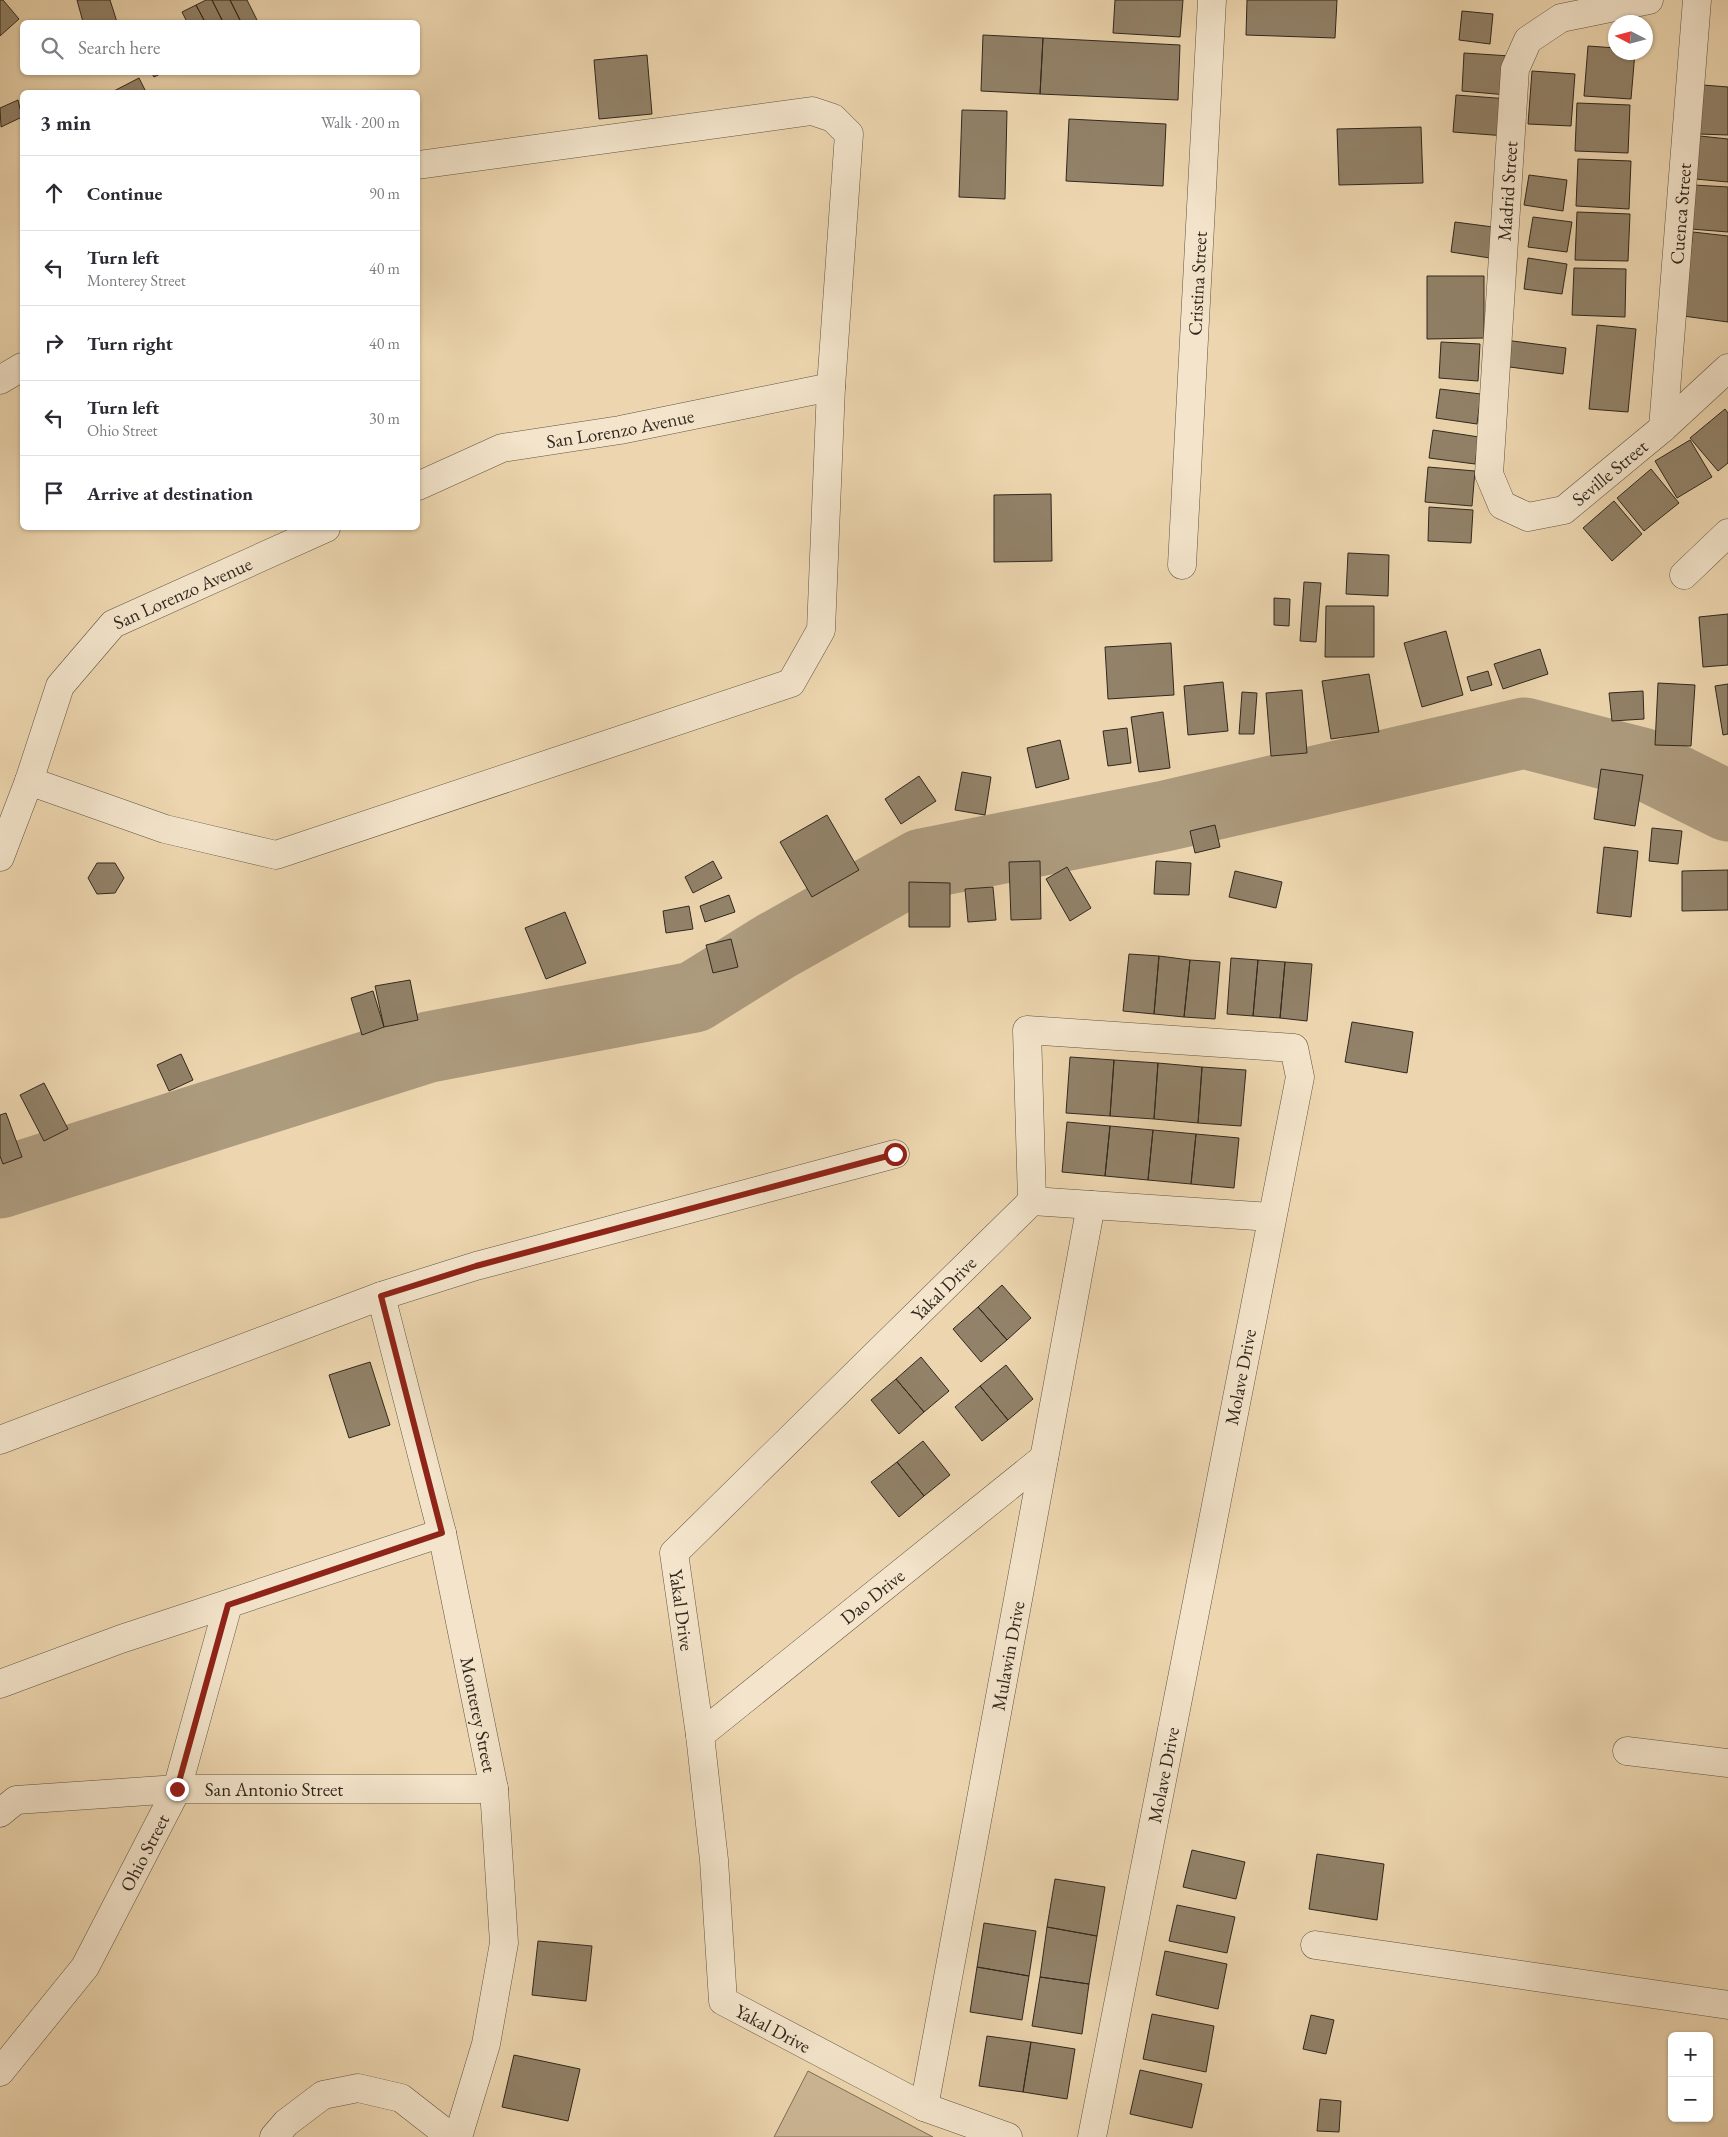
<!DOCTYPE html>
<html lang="en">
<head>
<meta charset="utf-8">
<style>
	:root { --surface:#fff; --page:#f2f2f3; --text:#2b2b33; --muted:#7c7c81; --line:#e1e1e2 }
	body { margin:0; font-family:"EB Garamond",serif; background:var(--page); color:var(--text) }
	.controls { position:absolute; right:15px; bottom:15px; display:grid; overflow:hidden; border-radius:8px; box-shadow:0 1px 4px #0004 }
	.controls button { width:45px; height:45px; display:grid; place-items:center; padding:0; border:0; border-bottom:1px solid var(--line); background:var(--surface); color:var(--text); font:25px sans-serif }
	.compass { position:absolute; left:1608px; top:15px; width:45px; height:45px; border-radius:50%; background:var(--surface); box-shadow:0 1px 4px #0004; rotate:276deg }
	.stop { position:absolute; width:15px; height:15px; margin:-11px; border:4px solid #8f2418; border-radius:50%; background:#fff }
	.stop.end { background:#8f2418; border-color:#fff; box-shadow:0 1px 5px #0008 }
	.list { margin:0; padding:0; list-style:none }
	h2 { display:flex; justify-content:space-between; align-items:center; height:65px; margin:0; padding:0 20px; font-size:21px }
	h2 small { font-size:16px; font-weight:400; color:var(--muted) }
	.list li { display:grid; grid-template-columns:32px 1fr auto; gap:15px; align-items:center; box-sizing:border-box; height:75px; padding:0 20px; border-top:1px solid var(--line) }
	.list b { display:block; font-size:19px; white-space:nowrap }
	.list p { margin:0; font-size:16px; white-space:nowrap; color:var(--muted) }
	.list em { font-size:16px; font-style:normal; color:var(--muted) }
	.icon { flex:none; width:28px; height:28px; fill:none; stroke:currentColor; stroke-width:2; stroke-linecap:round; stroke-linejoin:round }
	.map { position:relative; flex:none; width:1728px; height:2137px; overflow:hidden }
	.search { position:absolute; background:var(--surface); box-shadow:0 1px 4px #0004; left:20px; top:20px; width:400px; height:55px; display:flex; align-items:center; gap:12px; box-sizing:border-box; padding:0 18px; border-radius:8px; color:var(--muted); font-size:19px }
	.panel { position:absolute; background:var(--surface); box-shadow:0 1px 4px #0004; left:20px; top:90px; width:400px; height:440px; border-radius:8px }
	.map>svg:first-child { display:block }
</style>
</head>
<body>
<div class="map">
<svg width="1728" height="2137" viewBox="0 0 1728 2137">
	<rect width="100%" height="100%" fill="#edd6af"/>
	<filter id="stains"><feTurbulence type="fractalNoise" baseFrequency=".004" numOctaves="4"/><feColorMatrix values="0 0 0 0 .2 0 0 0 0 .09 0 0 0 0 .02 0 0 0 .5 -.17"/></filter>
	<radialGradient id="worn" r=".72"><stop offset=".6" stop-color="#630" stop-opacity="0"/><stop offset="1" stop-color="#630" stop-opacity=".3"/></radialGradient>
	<path fill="#cdb896" stroke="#7e705a" d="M 808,2071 L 933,2137 L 774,2137 Z"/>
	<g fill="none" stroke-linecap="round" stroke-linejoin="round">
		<path stroke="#ad9b7e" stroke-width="71" d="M 0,1183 L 429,1047 L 694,997 L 776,946 L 922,864 L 1165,816 L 1524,733 L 1641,763 L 1728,806"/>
	</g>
	<path fill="#928269" stroke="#30281e" d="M 0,0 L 3,0 L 19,19 L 0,36 Z
		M 77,0 L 110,0 L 117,22 L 83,22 Z
		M 206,0 L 212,0 L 223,22 L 205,22 L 196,5 Z
		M 212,0 L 230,0 L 241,22 L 223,22 Z
		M 230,0 L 247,0 L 258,22 L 241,22 Z
		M 1115,0 L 1183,0 L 1180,37 L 1113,33 Z
		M 1247,0 L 1337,0 L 1335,38 L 1246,35 Z
		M 196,5 L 205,22 L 187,22 L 182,12 Z
		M 1462,11 L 1493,14 L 1490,44 L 1459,40 Z
		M 983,35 L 1043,38 L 1040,94 L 981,91 Z
		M 1043,38 L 1180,45 L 1178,100 L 1040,94 Z
		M 1588,46 L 1616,48 L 1616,52 L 1635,52 L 1631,99 L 1584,96 Z
		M 1464,53 L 1510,56 L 1507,95 L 1462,91 Z
		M 647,55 L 652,114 L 599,119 L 594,60 Z
		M 1532,71 L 1575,74 L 1571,126 L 1528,124 Z
		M 151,72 L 164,72 L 154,77 Z
		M 139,78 L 146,92 L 112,92 Z
		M 1703,85 L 1728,87 L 1728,135 L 1699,134 Z
		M 1456,95 L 1509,99 L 1506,136 L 1453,132 Z
		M 18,100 L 22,117 L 1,127 L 0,108 Z
		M 1577,103 L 1630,105 L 1628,153 L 1575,151 Z
		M 962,110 L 1007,111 L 1005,199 L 959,197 Z
		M 1069,119 L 1166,124 L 1163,186 L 1066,181 Z
		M 1421,127 L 1423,183 L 1339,185 L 1337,129 Z
		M 1700,136 L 1728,139 L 1728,182 L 1695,179 Z
		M 1578,159 L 1631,161 L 1629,209 L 1576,206 Z
		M 1529,175 L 1567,180 L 1563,211 L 1524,205 Z
		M 1694,185 L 1728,187 L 1728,232 L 1691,229 Z
		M 1577,212 L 1630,214 L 1628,261 L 1575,260 Z
		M 1533,217 L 1572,222 L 1567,252 L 1528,247 Z
		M 1455,222 L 1493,227 L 1490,258 L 1451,252 Z
		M 1693,232 L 1728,236 L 1728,322 L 1683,316 Z
		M 1528,258 L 1567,264 L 1562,294 L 1524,289 Z
		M 1574,268 L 1626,269 L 1625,317 L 1572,315 Z
		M 1427,276 L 1484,276 L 1484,338 L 1427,339 Z
		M 1597,325 L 1636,329 L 1628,412 L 1589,409 Z
		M 1505,340 L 1566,348 L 1563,374 L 1502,366 Z
		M 1441,342 L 1480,344 L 1478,381 L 1439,378 Z
		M 1440,389 L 1481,394 L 1477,424 L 1436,418 Z
		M 1725,409 L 1728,413 L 1728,463 L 1718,471 L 1690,438 Z
		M 1433,430 L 1479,437 L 1475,464 L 1429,458 Z
		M 1690,440 L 1712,477 L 1677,498 L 1655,461 Z
		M 1428,467 L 1475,471 L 1472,506 L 1425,502 Z
		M 1651,469 L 1679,503 L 1644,531 L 1617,498 Z
		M 1051,494 L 1052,561 L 994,562 L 994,495 Z
		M 1614,501 L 1642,534 L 1612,561 L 1583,528 Z
		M 1429,507 L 1473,510 L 1471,543 L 1428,541 Z
		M 1348,553 L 1389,555 L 1388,596 L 1346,594 Z
		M 1304,582 L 1321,583 L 1316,642 L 1300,641 Z
		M 1274,598 L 1290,599 L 1289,626 L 1274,625 Z
		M 1326,606 L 1374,606 L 1374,657 L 1325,657 Z
		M 1728,614 L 1728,665 L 1703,667 L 1699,617 Z
		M 1446,631 L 1463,695 L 1422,707 L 1404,643 Z
		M 1171,643 L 1174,695 L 1108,699 L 1105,647 Z
		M 1540,649 L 1548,674 L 1503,689 L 1494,664 Z
		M 1488,671 L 1492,685 L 1471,691 L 1467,677 Z
		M 1369,674 L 1379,732 L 1331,739 L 1322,681 Z
		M 1223,682 L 1228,731 L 1188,735 L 1184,686 Z
		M 1658,683 L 1695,685 L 1691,746 L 1655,745 Z
		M 1728,684 L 1728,734 L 1723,735 L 1715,686 Z
		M 1302,690 L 1307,753 L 1271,756 L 1266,693 Z
		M 1643,691 L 1644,719 L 1612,721 L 1609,693 Z
		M 1242,692 L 1257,693 L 1254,734 L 1239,734 Z
		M 1163,712 L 1170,768 L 1139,772 L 1131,717 Z
		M 1127,728 L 1131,763 L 1108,766 L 1103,731 Z
		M 1060,740 L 1069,779 L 1036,788 L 1027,748 Z
		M 1601,769 L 1643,775 L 1635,826 L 1594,819 Z
		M 962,772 L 991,777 L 985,815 L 955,810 Z
		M 919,776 L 936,801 L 901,824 L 885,799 Z
		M 827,815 L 859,870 L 812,897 L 780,842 Z
		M 1215,825 L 1220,847 L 1195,853 L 1190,831 Z
		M 1652,828 L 1682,831 L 1678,864 L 1649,861 Z
		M 1604,847 L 1638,851 L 1631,917 L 1597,913 Z
		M 713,861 L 722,878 L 693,893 L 685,877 Z
		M 1040,861 L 1041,919 L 1011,920 L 1009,862 Z
		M 1156,861 L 1191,863 L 1189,895 L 1154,894 Z
		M 97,863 L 115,863 L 124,878 L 115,893 L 97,894 L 88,878 Z
		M 1067,867 L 1091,908 L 1070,921 L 1046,879 Z
		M 1728,870 L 1728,910 L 1682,911 L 1682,871 Z
		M 1235,871 L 1282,882 L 1276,908 L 1229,897 Z
		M 909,882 L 950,883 L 950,927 L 909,927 Z
		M 993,887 L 996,920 L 968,922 L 965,889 Z
		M 729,895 L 735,912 L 705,922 L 700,906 Z
		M 689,906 L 693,929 L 666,933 L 663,911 Z
		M 565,912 L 586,963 L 546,979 L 525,928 Z
		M 731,939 L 738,967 L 713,973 L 706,945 Z
		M 1129,954 L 1159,956 L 1154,1014 L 1123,1011 Z
		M 1159,956 L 1190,960 L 1184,1017 L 1154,1014 Z
		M 1231,958 L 1258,960 L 1253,1016 L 1227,1014 Z
		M 1190,960 L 1220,962 L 1215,1019 L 1184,1017 Z
		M 1258,960 L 1285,962 L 1280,1018 L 1253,1016 Z
		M 1285,962 L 1312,964 L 1307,1021 L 1280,1018 Z
		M 410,980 L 418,1020 L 384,1027 L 375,986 Z
		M 373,991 L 384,1027 L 362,1035 L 351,998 Z
		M 1352,1022 L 1413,1032 L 1407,1073 L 1345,1062 Z
		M 181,1054 L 193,1080 L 169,1091 L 157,1065 Z
		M 1070,1057 L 1114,1060 L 1110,1116 L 1066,1113 Z
		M 1114,1060 L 1158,1063 L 1154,1119 L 1110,1116 Z
		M 1158,1063 L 1202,1067 L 1198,1123 L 1154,1119 Z
		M 1202,1067 L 1246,1070 L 1241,1126 L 1198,1123 Z
		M 44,1083 L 68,1129 L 44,1141 L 20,1095 Z
		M 6,1113 L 22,1157 L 3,1164 L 0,1156 L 0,1115 Z
		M 1067,1122 L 1110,1126 L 1105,1176 L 1062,1172 Z
		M 1110,1126 L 1153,1130 L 1148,1180 L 1105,1176 Z
		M 1153,1130 L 1196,1134 L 1191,1184 L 1148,1180 Z
		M 1196,1134 L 1239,1138 L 1234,1188 L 1191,1184 Z
		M 1002,1285 L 1031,1318 L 1007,1340 L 978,1307 Z
		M 978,1307 L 1007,1340 L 981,1362 L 953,1329 Z
		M 921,1357 L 949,1391 L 924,1412 L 896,1379 Z
		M 370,1362 L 390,1425 L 349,1438 L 329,1375 Z
		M 1006,1365 L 1033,1399 L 1008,1420 L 980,1386 Z
		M 896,1379 L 924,1412 L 899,1434 L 871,1400 Z
		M 980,1386 L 1008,1420 L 982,1441 L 955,1407 Z
		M 923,1441 L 950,1475 L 924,1496 L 897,1462 Z
		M 897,1462 L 924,1496 L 899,1517 L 871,1482 Z
		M 1192,1850 L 1245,1862 L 1236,1899 L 1183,1887 Z
		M 1317,1854 L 1384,1864 L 1377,1920 L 1309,1909 Z
		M 1055,1879 L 1105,1887 L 1097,1936 L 1047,1927 Z
		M 1177,1905 L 1235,1917 L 1227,1953 L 1169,1941 Z
		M 984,1923 L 1036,1931 L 1029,1976 L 977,1967 Z
		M 1047,1927 L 1097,1936 L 1089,1984 L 1040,1977 Z
		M 538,1941 L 592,1946 L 586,2001 L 532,1995 Z
		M 1165,1951 L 1227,1964 L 1218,2009 L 1156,1995 Z
		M 977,1967 L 1029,1976 L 1022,2020 L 970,2012 Z
		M 1040,1977 L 1089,1984 L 1082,2034 L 1032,2026 Z
		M 1152,2014 L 1214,2026 L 1206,2072 L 1143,2059 Z
		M 1311,2015 L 1334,2020 L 1326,2054 L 1303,2049 Z
		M 987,2036 L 1031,2042 L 1023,2092 L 979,2086 Z
		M 1031,2042 L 1075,2049 L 1067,2099 L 1023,2092 Z
		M 514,2055 L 580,2069 L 568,2121 L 502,2107 Z
		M 1140,2070 L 1202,2084 L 1192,2128 L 1130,2114 Z
		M 1320,2099 L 1341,2101 L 1339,2132 L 1317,2131 Z"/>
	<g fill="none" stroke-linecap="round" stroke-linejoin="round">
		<g stroke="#5f5442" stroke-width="29">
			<g id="minor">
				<path id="s1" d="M 1649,0 L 1561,18 L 1528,40 L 1515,69 L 1489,474 L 1502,505 L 1528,517 L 1564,510 L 1663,428 L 1728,368"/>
				<path d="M 0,380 L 22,367"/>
				<path id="s2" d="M 1663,428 L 1697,0"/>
				<path id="s3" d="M 418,486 L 502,448 L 620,430 L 831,387"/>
				<path id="s4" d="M 1182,565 L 1212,0"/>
				<path d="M 1684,575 L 1728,533"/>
				<path d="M 29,781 L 165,829 L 276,855 L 791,683 L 821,630 L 831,387 L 849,134 L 833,118 L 812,111 L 418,165"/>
				<path id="s5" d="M 0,857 L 29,781 L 60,686 L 113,624 L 326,528"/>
				<path d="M 1032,1201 L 1027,1030 L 1294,1048 L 1300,1077 L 1092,2137"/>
				<path id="s6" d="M 381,1296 L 442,1533 L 494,1789 L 504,1943 L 486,2044 L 458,2137"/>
				<path d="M 0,1440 L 381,1296 L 476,1266 L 895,1154"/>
				<path d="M 0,1684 L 121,1639 L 442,1533"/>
				<path id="s7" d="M 700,1735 L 1044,1458"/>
				<path d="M 1627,1751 L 1728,1763"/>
				<path id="s8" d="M 0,1813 L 16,1800 L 177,1789 L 494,1789"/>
				<path d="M 1315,1945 L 1728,2005"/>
				<path id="s9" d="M 0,2072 L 85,1967 L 177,1789 L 228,1605"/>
				<path id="s10" d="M 924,2107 L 1091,1205"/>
				<path d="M 274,2137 L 286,2123 L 323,2095 L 358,2088 L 401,2098 L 451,2137"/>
				<path id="s11" d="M 1008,2137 L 924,2107 L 723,2001 L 714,1860 L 700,1735 L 674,1553 L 1032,1201 L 1271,1217"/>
			</g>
		</g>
		<use href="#minor" stroke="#f3e4cb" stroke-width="28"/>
	</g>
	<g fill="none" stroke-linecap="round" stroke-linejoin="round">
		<path stroke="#8f2418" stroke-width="6" d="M 177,1789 L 228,1605 L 442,1533 L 381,1296 L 476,1266 L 895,1154"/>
	</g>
	<g text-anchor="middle" stroke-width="5" stroke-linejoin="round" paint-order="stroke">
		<g font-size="19" fill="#30281e" stroke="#f3e4cb">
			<text transform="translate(1507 191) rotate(-86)" y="7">Madrid Street</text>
			<text dy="7" stroke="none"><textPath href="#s2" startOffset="215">Cuenca Street</textPath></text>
			<text dy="7" stroke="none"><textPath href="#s4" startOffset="282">Cristina Street</textPath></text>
			<text dy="7" stroke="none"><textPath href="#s3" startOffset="212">San Lorenzo Avenue</textPath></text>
			<text dy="7" stroke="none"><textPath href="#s1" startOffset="725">Seville Street</textPath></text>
			<text dy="7" stroke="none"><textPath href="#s5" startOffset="339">San Lorenzo Avenue</textPath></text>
			<text dy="7" stroke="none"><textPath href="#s11" startOffset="1145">Yakal Drive</textPath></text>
			<text transform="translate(1240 1377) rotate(-79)" y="7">Molave Drive</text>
			<text dy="7" stroke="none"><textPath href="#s7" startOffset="221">Dao Drive</textPath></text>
			<text transform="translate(682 1610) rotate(82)" y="7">Yakal Drive</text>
			<text dy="7" stroke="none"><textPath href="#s10" startOffset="459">Mulawin Drive</textPath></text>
			<text dy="7" stroke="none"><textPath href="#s6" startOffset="430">Monterey Street</textPath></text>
			<text transform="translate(1163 1775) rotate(-79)" y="7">Molave Drive</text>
			<text dy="7" stroke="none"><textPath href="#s8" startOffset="279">San Antonio Street</textPath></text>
			<text dy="7" stroke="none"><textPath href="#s9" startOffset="264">Ohio Street</textPath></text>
			<text transform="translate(773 2028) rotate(28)" y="7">Yakal Drive</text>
		</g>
	</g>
	<rect width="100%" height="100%" filter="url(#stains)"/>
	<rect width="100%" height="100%" fill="url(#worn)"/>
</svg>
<div class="controls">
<button>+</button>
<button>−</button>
</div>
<svg class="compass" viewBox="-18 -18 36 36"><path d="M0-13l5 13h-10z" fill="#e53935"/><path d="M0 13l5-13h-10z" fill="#7c7c81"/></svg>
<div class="stop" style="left:895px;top:1154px"></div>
<div class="stop end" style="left:177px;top:1789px"></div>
<div class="search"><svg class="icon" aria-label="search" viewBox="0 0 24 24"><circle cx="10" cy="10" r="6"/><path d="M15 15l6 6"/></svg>Search here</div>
<section class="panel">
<h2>3 min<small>Walk · 200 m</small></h2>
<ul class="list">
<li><svg class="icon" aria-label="ahead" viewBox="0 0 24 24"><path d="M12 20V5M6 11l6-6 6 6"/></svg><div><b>Continue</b></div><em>90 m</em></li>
<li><svg class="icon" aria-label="left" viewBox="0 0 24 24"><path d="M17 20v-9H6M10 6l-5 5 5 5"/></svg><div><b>Turn left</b><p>Monterey Street</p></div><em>40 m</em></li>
<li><svg class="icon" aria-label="right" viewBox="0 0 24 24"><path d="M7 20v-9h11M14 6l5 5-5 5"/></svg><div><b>Turn right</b></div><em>40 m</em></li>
<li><svg class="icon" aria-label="left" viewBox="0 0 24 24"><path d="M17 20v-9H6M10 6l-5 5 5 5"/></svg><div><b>Turn left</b><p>Ohio Street</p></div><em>30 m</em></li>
<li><svg class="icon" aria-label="arrive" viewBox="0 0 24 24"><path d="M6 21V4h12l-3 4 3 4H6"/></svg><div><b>Arrive at destination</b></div></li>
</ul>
</section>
</div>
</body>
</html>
